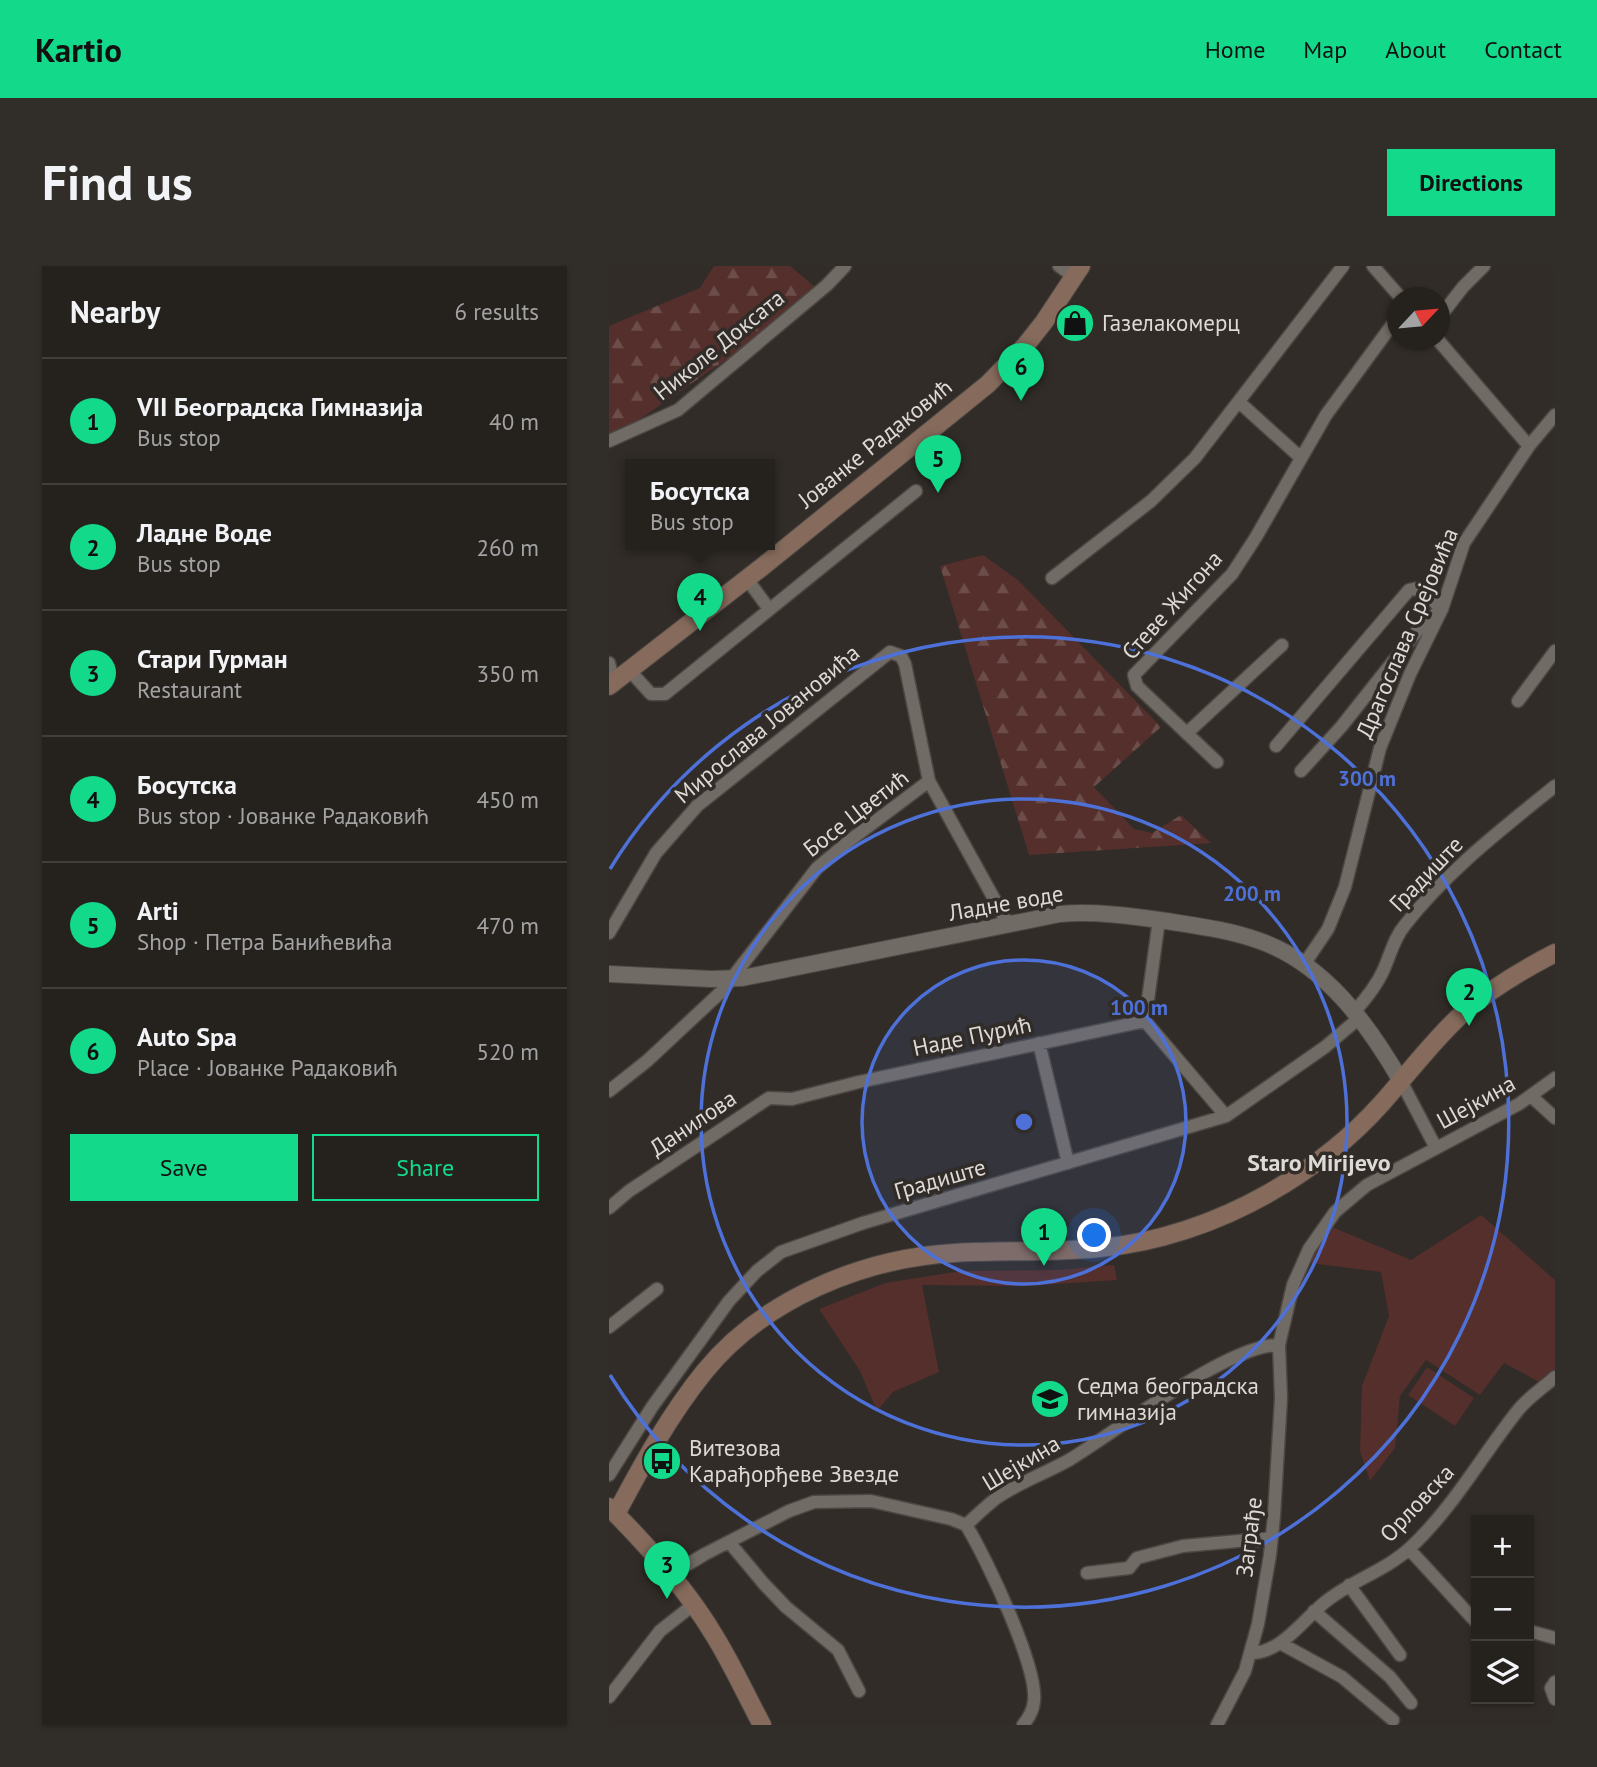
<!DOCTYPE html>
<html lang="en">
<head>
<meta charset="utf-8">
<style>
	:root { --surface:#25211d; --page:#312e2a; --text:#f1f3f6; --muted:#a3a3a4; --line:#423e3b; --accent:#13d98a }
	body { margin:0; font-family:"PT Sans",sans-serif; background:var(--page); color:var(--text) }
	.controls { position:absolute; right:21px; bottom:21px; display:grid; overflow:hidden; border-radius:0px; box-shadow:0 2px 5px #0004 }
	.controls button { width:63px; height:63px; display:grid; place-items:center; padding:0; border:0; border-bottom:2px solid var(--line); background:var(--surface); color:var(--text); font:35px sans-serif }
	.compass { position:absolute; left:778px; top:21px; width:63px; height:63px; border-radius:50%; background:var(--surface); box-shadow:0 2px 5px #0004; rotate:64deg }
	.you { position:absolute; left:486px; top:970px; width:24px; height:24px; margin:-18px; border:5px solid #fff; border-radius:50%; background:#1a73e8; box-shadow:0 0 0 10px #1a73e833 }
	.badge { display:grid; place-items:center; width:46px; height:46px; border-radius:50%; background:var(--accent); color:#111; font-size:23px; font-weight:700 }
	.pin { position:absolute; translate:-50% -58px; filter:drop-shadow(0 2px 4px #0008) }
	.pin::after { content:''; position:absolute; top:37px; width:24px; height:21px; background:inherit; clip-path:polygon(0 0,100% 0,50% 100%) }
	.popup { position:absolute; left:16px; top:193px; width:150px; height:91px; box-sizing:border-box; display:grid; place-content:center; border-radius:0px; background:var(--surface); filter:drop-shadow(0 2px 5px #0005); font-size:23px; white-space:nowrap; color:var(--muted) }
	.popup b { font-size:26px; color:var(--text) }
	.popup::after { content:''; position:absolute; left:50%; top:100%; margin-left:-14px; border:14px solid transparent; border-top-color:var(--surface) }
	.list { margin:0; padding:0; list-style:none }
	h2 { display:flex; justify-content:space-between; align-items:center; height:91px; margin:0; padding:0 28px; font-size:30px }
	h2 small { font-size:23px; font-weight:400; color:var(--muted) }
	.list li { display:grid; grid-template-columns:46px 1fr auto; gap:21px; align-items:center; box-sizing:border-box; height:126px; padding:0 28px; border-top:2px solid var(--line) }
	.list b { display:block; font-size:26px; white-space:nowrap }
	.list p { margin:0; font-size:23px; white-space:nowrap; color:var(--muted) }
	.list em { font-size:23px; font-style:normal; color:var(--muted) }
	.actions { display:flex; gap:14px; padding:21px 28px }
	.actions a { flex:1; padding:16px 0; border:2px solid var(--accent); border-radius:0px; text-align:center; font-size:24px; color:var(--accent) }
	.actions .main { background:var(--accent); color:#111 }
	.icon { flex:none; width:38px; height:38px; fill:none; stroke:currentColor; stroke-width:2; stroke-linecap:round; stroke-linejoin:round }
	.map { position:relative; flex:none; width:946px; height:1459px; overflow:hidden; border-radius:0px }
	header { display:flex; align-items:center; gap:42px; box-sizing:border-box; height:98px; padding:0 35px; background:var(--accent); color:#111 }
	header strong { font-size:33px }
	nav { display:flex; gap:38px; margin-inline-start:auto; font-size:24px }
	.intro { display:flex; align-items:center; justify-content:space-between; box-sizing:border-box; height:168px; padding:0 42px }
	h1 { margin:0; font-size:49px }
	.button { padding:18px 32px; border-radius:0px; background:var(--accent); color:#111; font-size:24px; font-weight:700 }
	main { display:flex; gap:42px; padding:0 42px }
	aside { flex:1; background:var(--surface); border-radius:0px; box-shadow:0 2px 5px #0004 }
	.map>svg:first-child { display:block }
</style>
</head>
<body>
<header>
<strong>Kartio</strong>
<nav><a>Home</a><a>Map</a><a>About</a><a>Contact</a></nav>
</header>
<div class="intro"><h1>Find us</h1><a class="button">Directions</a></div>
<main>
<aside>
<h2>Nearby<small>6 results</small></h2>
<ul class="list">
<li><span class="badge">1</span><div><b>VII Београдска Гимназија</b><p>Bus stop</p></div><em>40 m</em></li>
<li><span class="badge">2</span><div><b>Ладне Воде</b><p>Bus stop</p></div><em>260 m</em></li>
<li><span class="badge">3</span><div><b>Стари Гурман</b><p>Restaurant</p></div><em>350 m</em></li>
<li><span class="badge">4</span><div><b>Босутска</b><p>Bus stop · Јованке Радаковић</p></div><em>450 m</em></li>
<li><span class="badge">5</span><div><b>Arti</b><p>Shop · Петра Банићевића</p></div><em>470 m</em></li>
<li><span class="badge">6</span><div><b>Auto Spa</b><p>Place · Јованке Радаковић</p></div><em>520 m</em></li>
</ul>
<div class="actions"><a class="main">Save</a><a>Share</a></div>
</aside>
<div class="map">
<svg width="946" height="1459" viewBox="0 0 946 1459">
	<defs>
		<pattern id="forest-firs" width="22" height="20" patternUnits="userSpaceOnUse" patternTransform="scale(1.75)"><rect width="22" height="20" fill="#542f2c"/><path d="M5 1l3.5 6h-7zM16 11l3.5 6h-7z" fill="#6c4d4a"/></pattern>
	</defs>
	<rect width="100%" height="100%" fill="#312c27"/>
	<path fill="#542f2c" d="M 872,949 L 946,1014 L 946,1111 L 936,1119 L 895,1097 L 871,1129 L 817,1094 L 791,1130 L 786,1182 L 761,1215 L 751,1185 L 753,1120 L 780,1050 L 772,1006 L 693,996 L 716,958 L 802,994 Z
		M 505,999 L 508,1014 L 417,1020 L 313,1019 L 330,1106 L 284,1126 L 268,1145 L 251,1105 L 210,1043 L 276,1017 L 352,1005 L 451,1004 Z
		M 818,1101 L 865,1132 L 846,1160 L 799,1129 Z"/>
	<path fill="url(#forest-firs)" d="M 105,0 L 181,0 L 207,22 L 131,84 L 15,164 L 0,171 L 0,60 L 91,22 Z
		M 374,289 L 409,314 L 552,461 L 485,521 L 525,563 L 543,567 L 572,549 L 602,577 L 420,589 L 331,300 Z"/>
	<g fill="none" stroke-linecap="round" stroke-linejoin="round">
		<g stroke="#4c4743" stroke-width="15">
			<path id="minor" d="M 450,0 L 465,11
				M 764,0 L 792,32
				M 830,52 L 854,21 L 875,0
				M 829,74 L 920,180
				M 630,136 L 692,192
				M 0,175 L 69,144 L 218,19 L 236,0
				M 443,312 L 542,235 L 586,192 L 734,0
				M 138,313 L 160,343
				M 0,397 L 5,417
				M 21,405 L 42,428 L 56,428 L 307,225
				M 909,435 L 946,385
				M 578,467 L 673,379
				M 667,480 L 800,324 L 810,322 L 833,343 L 813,359 L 732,461 L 692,505
				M 608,496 L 528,420 L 525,409 L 623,308 L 647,271 L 717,149 L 788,52
				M 550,654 L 536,755 L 617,850
				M 0,667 L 47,587 L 88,540 L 281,386 L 292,390 L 296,398 L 320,515 L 399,658
				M 696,697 L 719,663 L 736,621 L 771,482 L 801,408 L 833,343 L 855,277 L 920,180 L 946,149
				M 744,747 C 756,734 768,719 775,703 C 782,687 785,672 796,659 C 838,605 893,563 946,520
				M 430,777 L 459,897
				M 792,815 L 827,882
				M 0,825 L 38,795 L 113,725 L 208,602 L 240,575 L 320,515
				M 922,830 L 946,852
				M 0,942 L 20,925 L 160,832 L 183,833 L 250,816 L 536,755
				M 0,1061 L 48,1023
				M 0,1209 L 43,1141 L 120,1035 L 148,1005 L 172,986 L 254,957 L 617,850 L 716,781 L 749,753
				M 357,1259 C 367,1250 378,1239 389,1231 C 411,1216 437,1207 460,1194 C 507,1166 619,1078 670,1079
				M 357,1259 C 377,1291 429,1401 425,1435 C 424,1445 420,1452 414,1459
				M 120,1276 L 155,1318 L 177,1341 L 229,1384 L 250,1425
				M 800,1283 L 867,1356
				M 478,1307 L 520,1302 L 528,1292 L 574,1280 L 663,1272
				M 61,1309 L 96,1288 L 180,1245 L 205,1236 L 262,1235 L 342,1253 L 357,1259
				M 740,1319 L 791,1389
				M 705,1345 L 781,1411 L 802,1437
				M 920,1365 L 946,1372
				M 671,1377 L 733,1411 L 784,1454
				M 642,1387 C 672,1387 694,1354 715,1337 C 741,1315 776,1305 801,1282 C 845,1241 873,1189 910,1143 C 921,1130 934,1122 946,1111
				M 946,1416 L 942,1422 L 946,1433
				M 0,1431 L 51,1365 L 84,1339
				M 608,1459 L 636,1405 L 649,1358 L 661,1289 L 665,1250 L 672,1132 L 670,1079 L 684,1019 L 700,983 L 726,946 L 758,919 L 910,838 L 946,812"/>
		</g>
		<g stroke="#4c4743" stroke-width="18">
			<path id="tertiary" d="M 0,708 L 102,713 L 133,712 L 451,648 C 485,645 523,650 557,655 C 589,660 621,664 651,675 C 716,698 759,758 792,815"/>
		</g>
		<g stroke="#4c4743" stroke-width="20">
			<path id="secondary" d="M 0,420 L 153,301 L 379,118 L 416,80 L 435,56 L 472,0
				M 0,1241 C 38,1279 77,1322 105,1369 C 123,1398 137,1429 153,1459
				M 7,1248 C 33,1199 61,1148 96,1105 C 155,1033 254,992 346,987 C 394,984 442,987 490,982 C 549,977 609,956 660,927 C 702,903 741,873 773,837 C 800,807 824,774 854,747 C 882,722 913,704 946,687"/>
		</g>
		<use href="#minor" stroke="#716b65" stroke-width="12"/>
		<use href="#tertiary" stroke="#716b65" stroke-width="16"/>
		<use href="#secondary" stroke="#866b5c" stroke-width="18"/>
	</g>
	<circle cx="415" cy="856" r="162" fill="#4d71d8" fill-opacity=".12"/>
	<g fill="none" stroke="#4d71d8" stroke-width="3.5">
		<circle cx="415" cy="856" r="162"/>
		<circle cx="415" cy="856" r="323"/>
		<path d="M1 603A485 485 0 1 1 1 1109"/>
	</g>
	<defs>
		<g id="shop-disc" transform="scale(2.0125)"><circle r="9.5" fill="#13d98a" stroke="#312c27"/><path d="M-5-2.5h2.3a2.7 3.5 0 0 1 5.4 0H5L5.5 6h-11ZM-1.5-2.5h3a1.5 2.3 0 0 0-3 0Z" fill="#111"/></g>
		<g id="school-disc" transform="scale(2.0125)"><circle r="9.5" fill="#13d98a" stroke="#312c27"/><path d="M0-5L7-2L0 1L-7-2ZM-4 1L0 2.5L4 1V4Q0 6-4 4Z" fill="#111"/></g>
		<g id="bus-disc" transform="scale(2.0125)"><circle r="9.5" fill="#13d98a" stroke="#312c27"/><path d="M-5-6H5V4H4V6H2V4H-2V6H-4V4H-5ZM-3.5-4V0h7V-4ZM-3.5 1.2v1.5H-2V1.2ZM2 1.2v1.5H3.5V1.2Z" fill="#111"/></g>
	</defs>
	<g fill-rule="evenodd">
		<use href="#shop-disc" x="466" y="57"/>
		<use href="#school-disc" x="441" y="1133"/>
		<use href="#bus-disc" x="53" y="1195"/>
	</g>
	<g text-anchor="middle" stroke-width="7" stroke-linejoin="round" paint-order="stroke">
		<g font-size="23" fill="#ddd9d6" stroke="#312c27" text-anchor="start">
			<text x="493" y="65">Газелакомерц</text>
			<text x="468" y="1128">Седма београдска<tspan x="468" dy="26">гимназија</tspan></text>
			<text x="80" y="1190">Витезова<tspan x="80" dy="26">Карађорђеве Звезде</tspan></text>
		</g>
		<g font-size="23" fill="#ddd9d6" stroke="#312c27">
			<text transform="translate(110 79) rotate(-39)" y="8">Николе Доксата</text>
			<text transform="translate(266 177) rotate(-39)" y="8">Јованке Радаковић</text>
			<text transform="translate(563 339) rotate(-48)" y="8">Стеве Жигона</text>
			<text transform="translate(798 367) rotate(-67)" y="8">Драгослава Срејовића</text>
			<text transform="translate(158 458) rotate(-40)" y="8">Мирослава Јовановића</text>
			<text transform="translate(247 547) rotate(-38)" y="8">Босе Цветић</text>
			<text transform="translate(817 608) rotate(-46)" y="8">Градиште</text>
			<text transform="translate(397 637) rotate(-10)" y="8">Ладне воде</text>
			<text transform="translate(363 770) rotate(-12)" y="8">Наде Пурић</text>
			<text transform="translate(867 836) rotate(-29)" y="8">Шејкина</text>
			<text transform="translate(84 857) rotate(-34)" y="8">Данилова</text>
			<text transform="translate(331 913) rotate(-16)" y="8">Градиште</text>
			<text transform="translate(412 1197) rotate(-31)" y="8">Шејкина</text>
			<text transform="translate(808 1237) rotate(-47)" y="8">Орловска</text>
			<text transform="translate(640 1271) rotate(-83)" y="8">Заграђе</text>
		</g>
		<g font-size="24" font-weight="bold" fill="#ddd9d6" stroke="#312c27">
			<text x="710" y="905">Staro Mirijevo</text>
		</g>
	</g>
	<circle cx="415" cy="856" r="10" fill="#4d71d8" stroke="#312c27" stroke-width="3.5"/>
	<g font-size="21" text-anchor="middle" font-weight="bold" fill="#4d71d8" stroke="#312c27" stroke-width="7" stroke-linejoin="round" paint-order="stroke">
		<text x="758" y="520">300 m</text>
		<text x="643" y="635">200 m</text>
		<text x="530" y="749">100 m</text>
	</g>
</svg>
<div class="controls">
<button>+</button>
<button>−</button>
<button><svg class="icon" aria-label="layers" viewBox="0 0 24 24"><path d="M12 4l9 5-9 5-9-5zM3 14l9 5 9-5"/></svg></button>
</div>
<svg class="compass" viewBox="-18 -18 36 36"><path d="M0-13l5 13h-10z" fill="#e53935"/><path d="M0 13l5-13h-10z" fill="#a3a3a4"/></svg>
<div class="you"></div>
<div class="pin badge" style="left:435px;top:1000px">1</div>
<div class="pin badge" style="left:860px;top:760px">2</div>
<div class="pin badge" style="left:58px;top:1333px">3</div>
<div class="pin badge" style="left:91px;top:365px">4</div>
<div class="popup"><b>Босутска</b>Bus stop</div>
<div class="pin badge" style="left:329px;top:227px">5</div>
<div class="pin badge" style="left:412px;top:135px">6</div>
</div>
</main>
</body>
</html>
